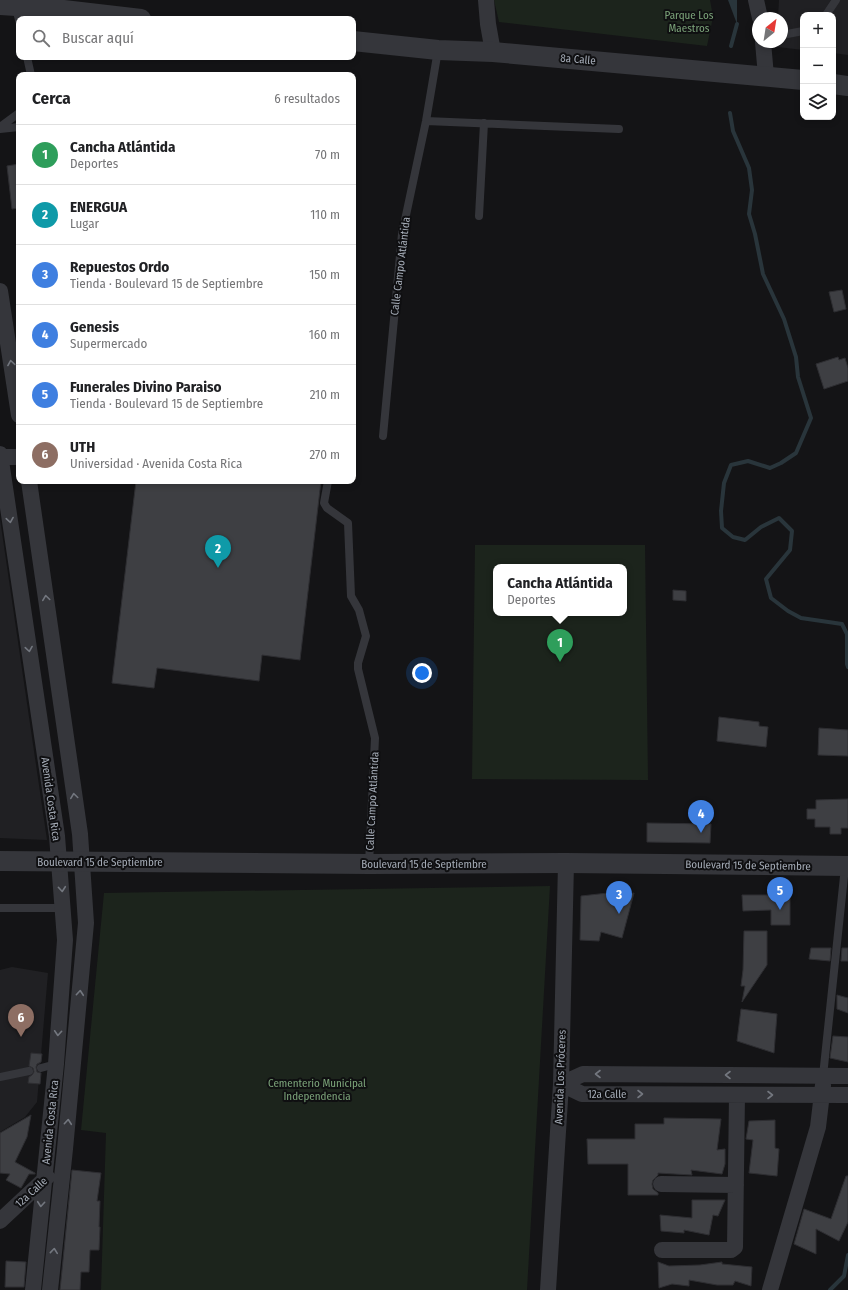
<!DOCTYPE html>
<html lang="es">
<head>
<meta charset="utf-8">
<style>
	:root { --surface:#fff; --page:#f6f6f6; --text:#202124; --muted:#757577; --line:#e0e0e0; --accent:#db2777 }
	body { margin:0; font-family:"Fira Sans Condensed",sans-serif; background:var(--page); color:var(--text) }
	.controls { position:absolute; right:12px; top:12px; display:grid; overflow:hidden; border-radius:8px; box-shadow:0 2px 6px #0003 }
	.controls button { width:36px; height:36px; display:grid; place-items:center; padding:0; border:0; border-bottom:1px solid var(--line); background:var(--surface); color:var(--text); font:20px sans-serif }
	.compass { position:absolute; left:752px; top:12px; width:36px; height:36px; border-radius:50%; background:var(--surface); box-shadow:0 2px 6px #0003; rotate:30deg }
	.you { position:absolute; left:422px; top:673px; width:14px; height:14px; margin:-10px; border:3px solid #fff; border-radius:50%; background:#1a73e8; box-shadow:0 0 0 6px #1a73e833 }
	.badge { display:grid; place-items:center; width:26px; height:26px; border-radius:50%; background:var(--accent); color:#fff; font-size:13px; font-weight:700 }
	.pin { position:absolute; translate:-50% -33px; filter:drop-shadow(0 1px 2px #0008) }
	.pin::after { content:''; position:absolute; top:21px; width:14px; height:12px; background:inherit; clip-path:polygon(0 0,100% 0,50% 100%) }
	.popup { position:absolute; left:493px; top:564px; width:134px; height:52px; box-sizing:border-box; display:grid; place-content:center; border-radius:8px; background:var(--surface); filter:drop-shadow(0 1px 3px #0005); font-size:13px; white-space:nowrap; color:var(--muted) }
	.popup b { font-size:15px; color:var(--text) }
	.popup::after { content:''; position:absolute; left:50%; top:100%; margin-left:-8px; border:8px solid transparent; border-top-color:var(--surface) }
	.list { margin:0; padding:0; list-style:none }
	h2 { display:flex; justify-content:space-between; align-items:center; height:52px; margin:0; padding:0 16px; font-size:17px }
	h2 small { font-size:13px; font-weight:400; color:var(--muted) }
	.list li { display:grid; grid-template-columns:26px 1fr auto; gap:12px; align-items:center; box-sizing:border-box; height:60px; padding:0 16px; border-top:1px solid var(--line) }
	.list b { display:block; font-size:15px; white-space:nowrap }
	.list p { margin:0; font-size:13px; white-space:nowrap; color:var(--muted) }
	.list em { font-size:13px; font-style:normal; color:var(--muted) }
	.icon { flex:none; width:22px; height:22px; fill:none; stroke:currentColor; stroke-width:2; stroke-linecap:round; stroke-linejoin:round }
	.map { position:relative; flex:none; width:848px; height:1290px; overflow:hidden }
	.search { position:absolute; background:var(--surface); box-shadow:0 2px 6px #0003; left:16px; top:16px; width:340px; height:44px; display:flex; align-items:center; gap:10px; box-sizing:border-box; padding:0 14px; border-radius:8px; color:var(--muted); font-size:15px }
	.panel { position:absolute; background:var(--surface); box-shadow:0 2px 6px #0003; left:16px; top:72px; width:340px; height:412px; border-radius:8px }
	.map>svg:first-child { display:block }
</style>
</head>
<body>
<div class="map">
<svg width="848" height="1290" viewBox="0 0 848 1290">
	<rect width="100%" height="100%" fill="#141416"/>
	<path fill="#202023" d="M 779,0 L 848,0 L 848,55 L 833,53 L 833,15 L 803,15 L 803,50 L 778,47 L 778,42 L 782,42 L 782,18 L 778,18 Z
		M 0,519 L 47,840 L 0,838 Z
		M 12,967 L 48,973 L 37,1102 L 25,1117 L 0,1132 L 0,970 Z"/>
	<path fill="#1c241c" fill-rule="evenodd" d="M 494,0 L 710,0 L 713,17 L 707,46 L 499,22 Z
		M 475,545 L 645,545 L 648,780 L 472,779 ZM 496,567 L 624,567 L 624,613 L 496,613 Z
		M 550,886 L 527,1290 L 101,1290 L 106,1133 L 81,1130 L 104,893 Z"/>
	<path fill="#29353b" d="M 728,0 L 737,0 L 737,24 Z"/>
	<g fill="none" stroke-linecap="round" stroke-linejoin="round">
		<path stroke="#29353b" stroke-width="4" d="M 731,46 L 737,24
			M 730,113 L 733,131 L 749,168 L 752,190 L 749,214 L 755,234 L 763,274 L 784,319 L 796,357 L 798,377 L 811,418 L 796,453 L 781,463 L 770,468 L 748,461 L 731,465 L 724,483 L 721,511 L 722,528 L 733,537 L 745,540 L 761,527 L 779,518 L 792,531 L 790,550 L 766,579 L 771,598 L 788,611 L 801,618 L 842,624 L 847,634 L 847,664 L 848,667
			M 830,1290 L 844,1276 L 848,1255"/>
	</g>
	<path fill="#3e3f43" stroke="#2e2e32" d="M 19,164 L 19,208 L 12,209 L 7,166 Z
		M 842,290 L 846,309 L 834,312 L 829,292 Z
		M 838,357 L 839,360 L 845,358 L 848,368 L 848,381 L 824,389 L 816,364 Z
		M 136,481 L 321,481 L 300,660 L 262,655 L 259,681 L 157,668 L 154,688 L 112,683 Z
		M 673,590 L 686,591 L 686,601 L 673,600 Z
		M 719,717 L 759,722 L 759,726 L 768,727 L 766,747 L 717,741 Z
		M 819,728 L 848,730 L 848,756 L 818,755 Z
		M 848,799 L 848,828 L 841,828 L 841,834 L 830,834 L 830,827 L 815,827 L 815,819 L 807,819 L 807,809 L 816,809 L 816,800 Z
		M 647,823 L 711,824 L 710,843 L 647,842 Z
		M 608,893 L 608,896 L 634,893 L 622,938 L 601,932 L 599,941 L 580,940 L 581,896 Z
		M 742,895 L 790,895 L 790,925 L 771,925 L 771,910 L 743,911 Z
		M 744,931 L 767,931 L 767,965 L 742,1002 L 745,986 L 741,986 L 743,970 Z
		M 811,948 L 831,948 L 830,961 L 809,959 Z
		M 842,948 L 848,948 L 848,961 L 841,961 Z
		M 837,995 L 848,998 L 848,1013 L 837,1009 Z
		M 741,1009 L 777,1014 L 774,1053 L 737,1041 Z
		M 833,1036 L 848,1037 L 848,1062 L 830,1058 Z
		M 31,1053 L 42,1054 L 41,1062 L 37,1064 L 36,1067 L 37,1072 L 41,1073 L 40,1084 L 28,1083 L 29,1077 L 32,1075 L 34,1072 L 33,1068 L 29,1066 Z
		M 31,1115 L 27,1137 L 15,1162 L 35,1173 L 35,1174 L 29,1174 L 21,1188 L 6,1180 L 10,1174 L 0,1173 L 0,1133 Z
		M 664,1118 L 721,1119 L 717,1150 L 725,1149 L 725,1164 L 722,1174 L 691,1170 L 692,1175 L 658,1173 L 658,1175 L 653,1180 L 652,1184 L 653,1189 L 658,1193 L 658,1195 L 628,1195 L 628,1164 L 588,1164 L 587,1139 L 635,1139 L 635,1124 L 664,1124 Z
		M 775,1120 L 775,1148 L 779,1149 L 777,1176 L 749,1173 L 753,1140 L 746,1139 L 749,1121 Z
		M 72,1170 L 101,1173 L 97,1201 L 100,1201 L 99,1227 L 100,1227 L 99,1250 L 90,1250 L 89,1272 L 81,1272 L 80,1290 L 60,1290 Z
		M 846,1176 L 848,1176 L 848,1222 L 839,1241 L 816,1229 L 816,1254 L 794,1244 L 804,1209 L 831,1219 Z
		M 692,1200 L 725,1200 L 718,1216 L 713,1215 L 709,1235 L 684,1230 L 684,1233 L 661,1231 L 660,1215 L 692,1218 Z
		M 6,1261 L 26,1262 L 24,1287 L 5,1287 Z
		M 658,1262 L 669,1266 L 700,1265 L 722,1262 L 722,1264 L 752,1267 L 751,1286 L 735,1281 L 733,1285 L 717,1285 L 689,1280 L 689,1286 L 672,1284 L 659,1288 Z"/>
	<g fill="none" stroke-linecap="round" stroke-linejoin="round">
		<path stroke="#35363b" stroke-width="8" d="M 16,7 L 19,20
			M 826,15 L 836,0
			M 782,35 L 803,31
			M 27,57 L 31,75
			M 426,121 L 619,129
			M 0,127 L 19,113
			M 0,129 L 19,127
			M 479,216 L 484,123
			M 383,436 L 402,234 L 426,121 L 438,50
			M 328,481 L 324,503 L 327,508 L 348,523 L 351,596 L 359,610 L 366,636 L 358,663 L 358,669 L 375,738 L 369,864
			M 0,908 L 63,908
			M 41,1068 L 56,1064
			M 823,1076 L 845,867
			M 0,1077 L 29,1071"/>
		<path stroke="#35363b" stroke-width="16" d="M 486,0 L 488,24 L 493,52
			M 756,0 L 760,18
			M 763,42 L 766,76
			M 0,291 L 19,415
			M 0,454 L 57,836 L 65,940 L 56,1064 L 33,1290
			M 0,457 L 19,457
			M 29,481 L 80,834 L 86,923 L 65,1149 L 50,1290
			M 561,1084 L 583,1074 L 848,1076
			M 561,1084 L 582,1094 L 848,1095
			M 661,1184 L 736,1185
			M 0,1221 L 47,1177
			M 662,1250 L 731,1250 L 735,1247 L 737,1095
			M 548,1290 L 561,1084 L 566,863
			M 770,1290 L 818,1127 L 823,1085"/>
		<path stroke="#35363b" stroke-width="20" d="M 0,5 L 47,8 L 141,19
			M 353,41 L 438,50 L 493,52 L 803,80
			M 833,84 L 848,86
			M 0,861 L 369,864 L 566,863 L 848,866"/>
	</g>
	<defs><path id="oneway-chevron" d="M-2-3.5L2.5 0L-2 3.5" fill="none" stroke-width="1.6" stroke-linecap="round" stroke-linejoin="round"/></defs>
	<g stroke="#73777f">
		<use href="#oneway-chevron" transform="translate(11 363) rotate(-99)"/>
		<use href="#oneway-chevron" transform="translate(10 520) rotate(81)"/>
		<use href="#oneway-chevron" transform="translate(46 598) rotate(-98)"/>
		<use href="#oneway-chevron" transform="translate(29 649) rotate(81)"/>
		<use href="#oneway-chevron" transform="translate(74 796) rotate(-98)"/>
		<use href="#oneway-chevron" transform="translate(62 889) rotate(85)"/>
		<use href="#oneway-chevron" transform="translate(80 993) rotate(-85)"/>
		<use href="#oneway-chevron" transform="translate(58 1033) rotate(94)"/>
		<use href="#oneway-chevron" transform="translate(598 1074) rotate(-180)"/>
		<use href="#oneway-chevron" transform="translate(728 1075) rotate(-180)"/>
		<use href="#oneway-chevron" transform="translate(640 1094)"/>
		<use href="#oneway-chevron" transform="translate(770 1095)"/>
		<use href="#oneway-chevron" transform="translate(68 1122) rotate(-85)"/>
		<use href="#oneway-chevron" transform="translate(41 1204) rotate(95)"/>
		<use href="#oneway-chevron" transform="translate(54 1251) rotate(-84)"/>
	</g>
	<g text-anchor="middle" stroke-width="4" stroke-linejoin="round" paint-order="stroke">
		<g font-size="11" fill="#7ca47a" stroke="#0f0f11">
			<text x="689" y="19">Parque Los<tspan x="689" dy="13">Maestros</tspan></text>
			<text x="317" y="1087">Cementerio Municipal<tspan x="317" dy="13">Independencia</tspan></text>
		</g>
		<g font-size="11" fill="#a5acb7" stroke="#0f0f11">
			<text transform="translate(578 59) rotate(5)" y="4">8a Calle</text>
			<text transform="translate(400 266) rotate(-83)" y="4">Calle Campo Atlántida</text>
			<text transform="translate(51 799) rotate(82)" y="4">Avenida Costa Rica</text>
			<text transform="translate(372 801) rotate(-87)" y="4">Calle Campo Atlántida</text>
			<text x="100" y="866">Boulevard 15 de Septiembre</text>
			<text x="424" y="868">Boulevard 15 de Septiembre</text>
			<text transform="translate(748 865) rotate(1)" y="4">Boulevard 15 de Septiembre</text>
			<text transform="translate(560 1077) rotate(-88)" y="4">Avenida Los Próceres</text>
			<text x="607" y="1098">12a Calle</text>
			<text transform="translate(50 1122) rotate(-84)" y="4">Avenida Costa Rica</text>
			<text transform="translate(31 1192) rotate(-42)" y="4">12a Calle</text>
		</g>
	</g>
</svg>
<div class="controls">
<button>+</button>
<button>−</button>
<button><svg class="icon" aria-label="layers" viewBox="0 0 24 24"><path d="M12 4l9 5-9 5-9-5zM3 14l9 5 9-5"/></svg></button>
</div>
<svg class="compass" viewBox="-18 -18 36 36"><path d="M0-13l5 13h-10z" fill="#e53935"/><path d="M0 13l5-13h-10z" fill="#757577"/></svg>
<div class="you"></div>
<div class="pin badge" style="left:560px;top:662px;background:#2e9e5b">1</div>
<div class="popup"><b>Cancha Atlántida</b>Deportes</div>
<div class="pin badge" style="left:218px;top:568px;background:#0f9aa8">2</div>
<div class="pin badge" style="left:619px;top:914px;background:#3f7fe0">3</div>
<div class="pin badge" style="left:701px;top:833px;background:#3f7fe0">4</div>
<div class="pin badge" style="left:780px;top:910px;background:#3f7fe0">5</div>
<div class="pin badge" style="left:21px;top:1037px;background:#8d6e63">6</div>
<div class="search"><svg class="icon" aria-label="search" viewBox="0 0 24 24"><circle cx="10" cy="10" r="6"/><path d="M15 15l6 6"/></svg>Buscar aquí</div>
<section class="panel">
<h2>Cerca<small>6 resultados</small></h2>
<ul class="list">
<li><span class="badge" style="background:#2e9e5b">1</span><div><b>Cancha Atlántida</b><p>Deportes</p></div><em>70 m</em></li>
<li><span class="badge" style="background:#0f9aa8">2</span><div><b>ENERGUA</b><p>Lugar</p></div><em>110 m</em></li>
<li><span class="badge" style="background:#3f7fe0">3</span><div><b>Repuestos Ordo</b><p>Tienda · Boulevard 15 de Septiembre</p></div><em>150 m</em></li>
<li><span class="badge" style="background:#3f7fe0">4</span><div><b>Genesis</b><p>Supermercado</p></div><em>160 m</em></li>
<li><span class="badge" style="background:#3f7fe0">5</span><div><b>Funerales Divino Paraiso</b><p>Tienda · Boulevard 15 de Septiembre</p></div><em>210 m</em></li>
<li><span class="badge" style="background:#8d6e63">6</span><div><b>UTH</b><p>Universidad · Avenida Costa Rica</p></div><em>270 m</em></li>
</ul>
</section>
</div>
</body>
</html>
